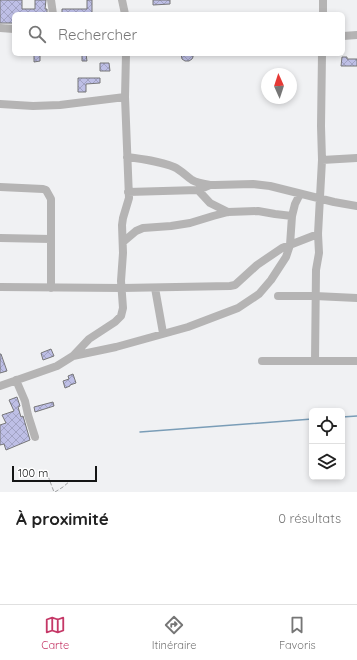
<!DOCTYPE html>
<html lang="fr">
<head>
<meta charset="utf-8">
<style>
	:root { --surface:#fff; --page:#f6f6f6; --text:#222; --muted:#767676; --line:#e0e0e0; --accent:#c53867 }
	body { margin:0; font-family:Quicksand,sans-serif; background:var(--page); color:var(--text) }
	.controls { position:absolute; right:12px; bottom:12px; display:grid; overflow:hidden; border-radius:6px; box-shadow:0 2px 6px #0003 }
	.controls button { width:36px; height:36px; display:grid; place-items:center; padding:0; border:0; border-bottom:1px solid var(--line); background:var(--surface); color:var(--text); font:20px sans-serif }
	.compass { position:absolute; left:261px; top:68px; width:36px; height:36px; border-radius:50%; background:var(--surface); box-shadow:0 2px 6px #0003; rotate:357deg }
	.scale { position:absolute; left:12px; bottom:10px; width:85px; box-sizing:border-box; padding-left:4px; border:2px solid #141515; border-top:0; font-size:11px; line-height:14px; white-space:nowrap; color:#141515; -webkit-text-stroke:3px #fff; paint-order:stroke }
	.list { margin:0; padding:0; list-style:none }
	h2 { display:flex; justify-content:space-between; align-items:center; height:52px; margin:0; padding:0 16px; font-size:17px }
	h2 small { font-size:13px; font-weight:400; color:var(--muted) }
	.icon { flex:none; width:22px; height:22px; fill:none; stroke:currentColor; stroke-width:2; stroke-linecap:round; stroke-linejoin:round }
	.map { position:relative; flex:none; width:357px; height:492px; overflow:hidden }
	.search { position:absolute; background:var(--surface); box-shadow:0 2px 6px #0003; left:12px; right:12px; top:12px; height:44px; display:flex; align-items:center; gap:10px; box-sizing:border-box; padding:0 14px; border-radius:6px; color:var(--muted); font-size:15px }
	.sheet { height:112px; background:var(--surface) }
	nav { display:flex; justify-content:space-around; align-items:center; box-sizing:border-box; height:56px; border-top:1px solid var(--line); background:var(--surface); font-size:11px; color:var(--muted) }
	nav a { display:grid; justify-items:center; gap:2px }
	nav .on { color:var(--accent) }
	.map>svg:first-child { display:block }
</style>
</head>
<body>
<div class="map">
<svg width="357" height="492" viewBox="0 0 357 492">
	<defs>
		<pattern id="building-cross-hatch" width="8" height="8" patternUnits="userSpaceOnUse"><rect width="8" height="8" fill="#bebfe6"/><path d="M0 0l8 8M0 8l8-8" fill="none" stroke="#a2a3c4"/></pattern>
	</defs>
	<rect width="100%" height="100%" fill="#f0f1f3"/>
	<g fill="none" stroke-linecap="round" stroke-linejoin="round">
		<path stroke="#7a9db7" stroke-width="1.5" d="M 342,417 L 357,416
			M 140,432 L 312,419"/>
	</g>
	<path fill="url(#building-cross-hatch)" stroke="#777779" d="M 0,0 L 22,0 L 22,9 L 35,9 L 35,0 L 46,0 L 45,9 L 47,9 L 47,14 L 14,14 L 14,23 L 0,23 Z
		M 87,0 L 92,0 L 92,14 L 62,14 L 62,9 L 87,9 Z
		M 153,0 L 170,0 L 170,4 L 153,5 Z
		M 34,54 L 40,54 L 40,61 L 34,62 Z
		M 82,54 L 86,54 L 87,61 L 82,61 Z
		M 181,54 L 193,54 L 193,57 L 192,59 L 189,61 L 185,61 L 182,59 Z
		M 342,57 L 347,57 L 347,59 L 357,59 L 357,66 L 341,66 Z
		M 100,63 L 109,63 L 110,71 L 100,71 Z
		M 78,78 L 100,78 L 100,83 L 86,84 L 86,92 L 78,92 Z
		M 51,349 L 54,356 L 43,360 L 41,353 Z
		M 0,354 L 1,354 L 7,371 L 0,373 Z
		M 73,374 L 76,383 L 70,385 L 70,386 L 65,388 L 63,381 L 69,379 L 68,376 Z
		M 17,397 L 20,406 L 18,407 L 21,417 L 23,416 L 30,440 L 6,450 L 4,444 L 0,445 L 0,425 L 6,423 L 2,415 L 14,411 L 9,400 Z
		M 53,402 L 54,406 L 35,412 L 34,407 Z"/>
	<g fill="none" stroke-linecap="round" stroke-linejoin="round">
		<path stroke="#a0a1a2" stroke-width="1" stroke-dasharray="4 2" stroke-linecap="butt" d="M 48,476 L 54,492
			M 55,492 L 63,487 L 70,481"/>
		<path stroke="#b5b4b4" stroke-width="8" d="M 51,0 L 53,14
			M 122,0 L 125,14
			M 323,0 L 323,14
			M 0,28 L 14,29
			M 343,36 L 357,35
			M 0,104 L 33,106 L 60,105 L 125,97
			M 127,157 C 143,159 159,161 174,167 C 181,170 186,176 192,180 C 197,183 204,184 210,185
			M 322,160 L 357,158
			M 0,187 L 43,189 L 46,190 L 51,199 L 51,288
			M 198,190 L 210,203 L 228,212
			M 128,192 L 198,190 L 210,185 L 215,185 L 253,184 L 270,186 L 334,202 L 357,206
			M 0,238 L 51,239
			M 123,242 L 136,231 L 143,228 L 171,226 L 190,223 L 213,216 L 228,212 L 258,211 L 275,214 L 292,216
			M 0,287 L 122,288 L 230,286 L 235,285 L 257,265 L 282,248 L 318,234
			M 155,288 L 163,333
			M 278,296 L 315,296 L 357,298
			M 73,356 L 116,347 L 188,327 L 238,308 L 259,294 L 271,280 L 286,257 L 290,245 L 292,216 L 295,204 L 300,194
			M 262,361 L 357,361
			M 315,361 L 316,270 L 319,253 L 318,234 L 322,160 L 321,126 L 322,54
			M 16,380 L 25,401 L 28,415 L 35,437
			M 0,386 L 57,366 L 73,356 L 89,339 L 115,322 L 121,316 L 123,308 L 121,281 L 123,253 L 122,225 L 123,218 L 129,198 L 125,97 L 126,54"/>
	</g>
</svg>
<div class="controls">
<button><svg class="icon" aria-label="locate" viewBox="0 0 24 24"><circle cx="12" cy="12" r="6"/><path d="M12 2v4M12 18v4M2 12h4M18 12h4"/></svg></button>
<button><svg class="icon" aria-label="layers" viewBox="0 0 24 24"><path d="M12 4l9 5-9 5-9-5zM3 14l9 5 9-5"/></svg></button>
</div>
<svg class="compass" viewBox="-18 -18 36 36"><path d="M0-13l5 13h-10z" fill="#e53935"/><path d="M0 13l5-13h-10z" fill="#767676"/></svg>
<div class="scale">100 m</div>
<div class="search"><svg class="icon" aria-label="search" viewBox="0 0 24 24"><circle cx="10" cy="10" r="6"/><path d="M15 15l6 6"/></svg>Rechercher</div>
</div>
<section class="sheet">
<h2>À proximité<small>0 résultats</small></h2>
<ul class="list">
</ul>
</section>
<nav>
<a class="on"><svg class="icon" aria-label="map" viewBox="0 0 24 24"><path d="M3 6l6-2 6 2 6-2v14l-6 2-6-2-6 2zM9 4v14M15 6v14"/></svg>Carte</a>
<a><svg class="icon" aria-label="directions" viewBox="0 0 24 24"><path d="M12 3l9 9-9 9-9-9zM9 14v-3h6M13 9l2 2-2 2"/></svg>Itinéraire</a>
<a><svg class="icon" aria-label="saved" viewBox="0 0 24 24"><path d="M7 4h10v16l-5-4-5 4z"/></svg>Favoris</a>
</nav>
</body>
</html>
